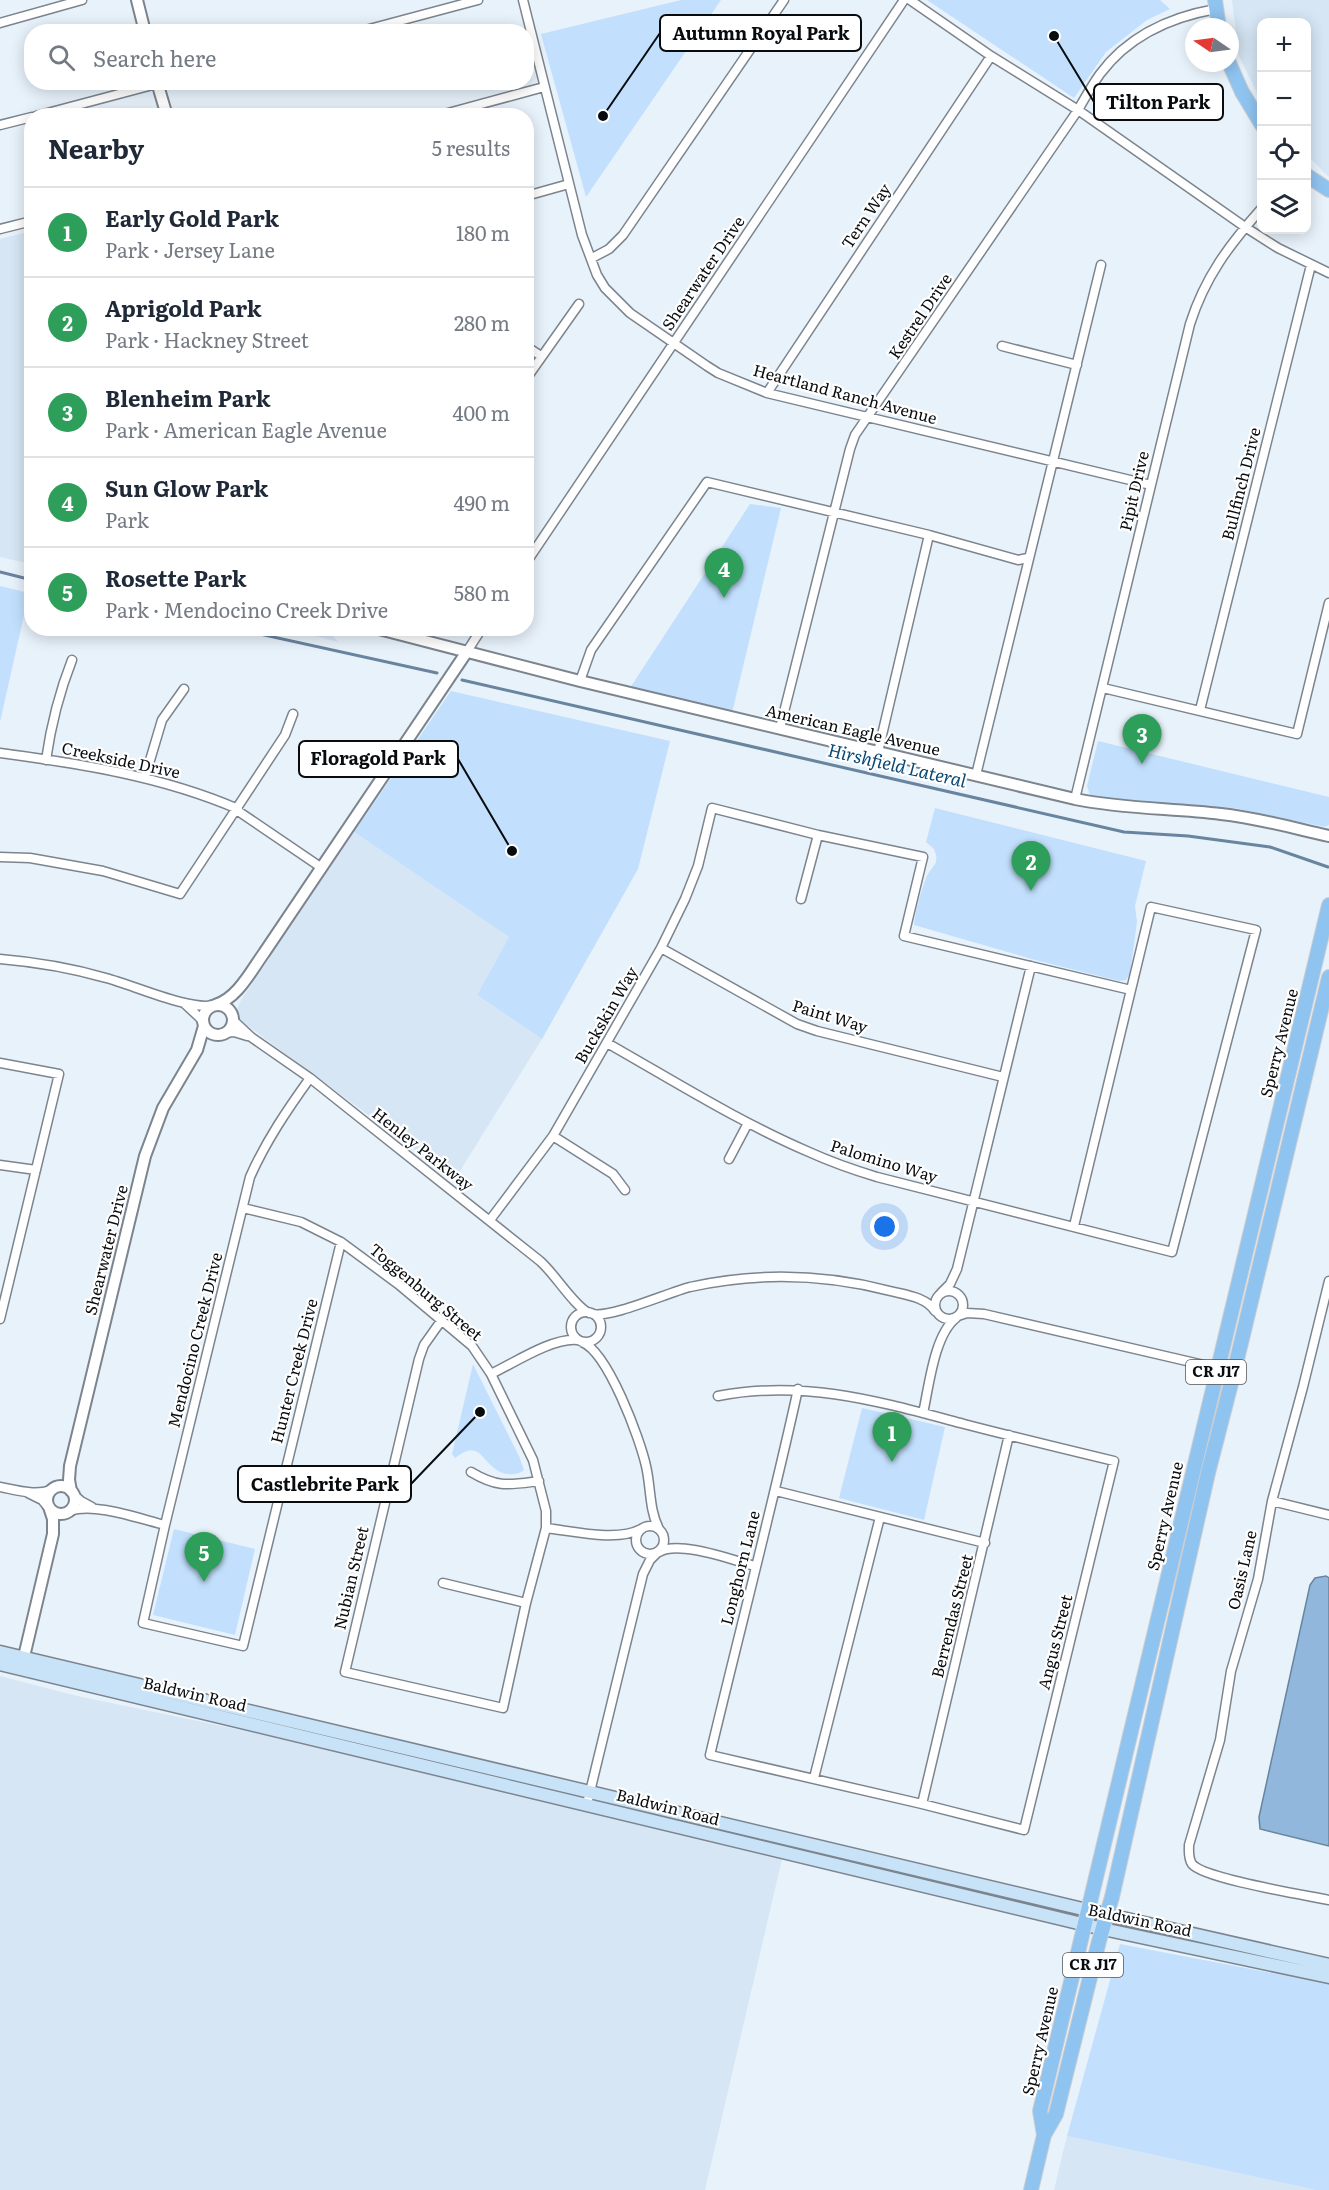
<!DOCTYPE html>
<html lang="en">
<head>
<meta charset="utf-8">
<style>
	:root { --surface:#fff; --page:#f6f6f7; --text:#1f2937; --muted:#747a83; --line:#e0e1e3; --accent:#716532 }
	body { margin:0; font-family:Literata,serif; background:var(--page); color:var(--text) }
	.controls { position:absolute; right:18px; top:18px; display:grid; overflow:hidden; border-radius:12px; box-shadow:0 3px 15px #0003 }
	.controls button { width:54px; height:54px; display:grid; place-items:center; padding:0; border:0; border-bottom:2px solid var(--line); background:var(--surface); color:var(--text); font:30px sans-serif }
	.compass { position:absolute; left:1185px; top:18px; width:54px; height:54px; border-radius:50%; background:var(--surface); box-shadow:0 3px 15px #0003; rotate:283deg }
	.you { position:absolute; left:885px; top:1227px; width:21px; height:21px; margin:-15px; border:4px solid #fff; border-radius:50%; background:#1a73e8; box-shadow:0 0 0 9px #1a73e833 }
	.badge { display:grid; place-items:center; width:39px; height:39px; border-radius:50%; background:var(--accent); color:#fff; font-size:20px; font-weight:700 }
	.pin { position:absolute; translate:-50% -50px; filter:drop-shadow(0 2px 3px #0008) }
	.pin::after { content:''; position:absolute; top:32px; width:21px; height:18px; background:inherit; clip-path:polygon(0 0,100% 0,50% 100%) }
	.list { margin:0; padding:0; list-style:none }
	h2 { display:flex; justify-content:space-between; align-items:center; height:78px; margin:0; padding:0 24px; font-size:26px }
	h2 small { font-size:20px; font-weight:400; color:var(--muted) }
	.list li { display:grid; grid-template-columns:39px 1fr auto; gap:18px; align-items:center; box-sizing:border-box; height:90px; padding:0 24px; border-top:2px solid var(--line) }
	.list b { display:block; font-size:22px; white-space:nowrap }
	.list p { margin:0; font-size:20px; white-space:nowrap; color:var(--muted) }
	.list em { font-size:20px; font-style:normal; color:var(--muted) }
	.icon { flex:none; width:33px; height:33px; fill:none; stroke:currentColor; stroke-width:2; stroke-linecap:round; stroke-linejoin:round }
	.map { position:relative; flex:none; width:1329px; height:2190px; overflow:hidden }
	.search { position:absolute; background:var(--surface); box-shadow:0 3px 15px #0003; left:24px; top:24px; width:510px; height:66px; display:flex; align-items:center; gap:15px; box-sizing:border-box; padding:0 21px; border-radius:24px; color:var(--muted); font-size:22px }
	.panel { position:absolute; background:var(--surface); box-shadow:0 3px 15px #0003; left:24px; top:108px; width:510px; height:528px; border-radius:24px }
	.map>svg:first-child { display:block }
</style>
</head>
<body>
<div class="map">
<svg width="1329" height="2190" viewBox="0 0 1329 2190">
	<rect width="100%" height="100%" fill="#e8f2fb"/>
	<path fill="#d6e6f4" d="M 1232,0 L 1329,0 L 1329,177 L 1307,155 L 1306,22 L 1262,22 L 1261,101 L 1239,56 Z
		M 31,231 L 32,231 L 31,564 L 0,557 L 0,239 Z
		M 288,629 L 328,629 L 338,642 Z
		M 354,832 L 509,937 L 477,995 L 542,1039 L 455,1179 L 241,1021 L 237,1016 L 237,1009 L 241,1000 Z
		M 0,1676 L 77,1696 L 642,1813 L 785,1846 L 705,2190 L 0,2190 Z
		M 1067,2136 L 1316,2190 L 1054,2190 Z"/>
	<path fill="#c2e0fd" d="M 681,0 L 721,0 L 586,197 L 541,34 Z
		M 927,0 L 1160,0 L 1170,9 L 1147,20 L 1106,52 L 1074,98 Z
		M 750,504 L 781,508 L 732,713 L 630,688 Z
		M 0,586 L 29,593 L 0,722 Z
		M 451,691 L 670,741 L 638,869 L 542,1039 L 477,995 L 509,937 L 354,832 Z
		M 1098,741 L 1329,797 L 1329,825 L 1325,827 L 1234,808 L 1152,805 L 1091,798 L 1087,786 Z
		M 935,808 L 1146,861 L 1135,906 L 1137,922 L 1130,974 L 1126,980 L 1119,981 L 1035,960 L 914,925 C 915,911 921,892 926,878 C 931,865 941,866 934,849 L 926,842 Z
		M 473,1364 L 519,1456 L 524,1470 C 516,1477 502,1475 494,1468 C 479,1455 477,1441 455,1458 L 452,1454 Z
		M 862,1408 L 945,1427 L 924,1520 L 839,1498 Z
		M 174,1529 L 255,1549 L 235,1635 L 153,1615 Z
		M 1120,1944 L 1329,1984 L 1329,2190 L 1316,2190 L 1067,2136 Z"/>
	<path fill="#91b8dc" stroke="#68849e" stroke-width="1.5" d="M 1326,1576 L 1329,1578 L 1329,1846 L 1260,1829 L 1259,1817 L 1310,1585 L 1315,1578 Z"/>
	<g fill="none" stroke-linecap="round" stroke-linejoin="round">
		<path stroke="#68849e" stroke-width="3" d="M 0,572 L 32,580
			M 232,628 L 437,673
			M 462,680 L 1124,832 L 1188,836 L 1270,847 L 1328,867"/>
		<g stroke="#7c848d" stroke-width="11">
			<path id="minor" d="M 523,0 L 582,235 L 597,275 L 605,288 L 630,313 L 707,366 L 718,373 L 767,393 L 1151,485
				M 910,0 L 991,56 L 1078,110 L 1245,227 L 1278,248 L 1329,273
				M 0,23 L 82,0
				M 358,32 L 478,0
				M 36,116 L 164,82
				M 437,116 L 544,87
				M 0,125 L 32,117
				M 526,196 L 569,184
				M 0,229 L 32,221
				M 592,258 L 609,249 L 623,235 L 784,0
				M 526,346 L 541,356
				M 1002,346 L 1077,365
				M 526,379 L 579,304
				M 767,393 L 991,56
				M 526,563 L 904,0
				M 466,653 L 482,628
				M 580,681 L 591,650 L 707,482 L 929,535 L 1018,560 L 1028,558
				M 1103,688 L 1297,734 L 1329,603
				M 1200,710 L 1311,265
				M 780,728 L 850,449 L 855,435 L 1078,110 C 1085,98 1092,85 1100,74 C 1129,35 1170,17 1216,9
				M 878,752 L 929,535
				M 0,753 C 82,764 161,776 238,809 L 238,811 L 322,868
				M 46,760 C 51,725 59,693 72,660
				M 976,775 L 1101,265
				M 145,777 L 162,720 L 184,689
				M 1075,799 L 1190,324 C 1205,277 1229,245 1262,208
				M 0,857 L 30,858 L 103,871 L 180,894 L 285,735 L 293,714
				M 801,899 L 818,835
				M 661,948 L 797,1024 L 817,1031 L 1003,1077
				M 0,959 C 36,962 71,968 106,978 C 133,985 190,1011 214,1005
				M 185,1004 L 200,1018 L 204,1024
				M 231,1015 L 235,1022 L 251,1037 L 310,1078 L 540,1261 C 555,1274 574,1306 589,1313
				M 223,1033 L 234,1032 L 247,1036
				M 607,1043 C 674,1081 739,1122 809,1152 C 831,1162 854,1170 877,1177 L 1172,1252 L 1256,930 L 1151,907 L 1074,1226
				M 0,1063 L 59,1074 L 0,1319
				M 310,1078 C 287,1110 266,1141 250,1177 L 165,1525 L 143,1623 L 243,1646 L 341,1242
				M 553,1136 L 613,1174 L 625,1190
				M 729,1159 L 748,1123
				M 0,1165 L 36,1170
				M 243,1208 L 301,1222 L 341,1242 L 398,1284 L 472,1346 L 491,1374 L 533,1460 L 546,1511 L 546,1528 L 526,1603 L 503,1708 L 345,1672 L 419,1359 L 424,1345 L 441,1321
				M 490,1220 L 553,1136 L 661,948 L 685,899 L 698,866 L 712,808 L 818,835 L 923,857 L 904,936 L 1131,990
				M 1329,1281 L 1303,1387 L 1272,1501 L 1258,1579 L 1231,1671 L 1220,1740 L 1189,1845 C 1189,1851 1188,1858 1192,1864 C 1204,1879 1305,1895 1329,1900
				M935 1305a14 14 0 1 1 28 0a14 14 0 1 1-28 0Z
				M 941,1293 L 950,1284 L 957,1269 L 1031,966
				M571 1327a15 15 0 1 1 30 0a15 15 0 1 1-30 0Z
				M 593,1314 C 611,1318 667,1293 690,1287 C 757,1272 824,1274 890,1291 C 906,1295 926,1297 935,1311
				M 958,1316 L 967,1313 L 984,1314 L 1234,1372
				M 582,1342 C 608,1352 640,1439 646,1466 C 651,1487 649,1510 659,1529
				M 491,1374 C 514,1363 553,1337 578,1340
				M 718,1396 C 805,1379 881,1402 964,1424 C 1014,1437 1064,1449 1114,1461 L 1024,1830 L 922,1804 L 710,1755 C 739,1633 771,1512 798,1389
				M 923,1413 C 929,1387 934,1335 956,1318
				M 471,1472 C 498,1488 508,1485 539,1481
				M 0,1487 C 16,1490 35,1496 51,1490
				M 776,1491 L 985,1543
				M 28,1493 L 42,1500 L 47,1506
				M 74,1495 L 81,1501 L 92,1507
				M 1272,1501 L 1329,1515
				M 70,1511 C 94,1502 140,1519 165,1525
				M636 1540a14 14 0 1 1 28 0a14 14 0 1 1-28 0Z
				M 546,1528 C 573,1531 617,1542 641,1529
				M 659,1552 C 679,1540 732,1560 755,1566
				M 443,1583 L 526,1603
				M 814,1778 L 880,1517
				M 587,1804 L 643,1574 L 650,1560 L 658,1552
				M 922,1804 L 1009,1435"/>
		</g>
		<g stroke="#7c848d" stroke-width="14">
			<path id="tertiary" d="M 137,0 L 145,32
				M 157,82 L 167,116
				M 375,628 L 580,681 L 1075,799 C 1124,809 1172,808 1221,814 C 1258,818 1293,828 1329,836
				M 215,1005 C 237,999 251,971 264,953 L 466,653
				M203 1020a15 15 0 1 1 30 0a15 15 0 1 1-30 0Z
				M47 1500a14 14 0 1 1 28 0a14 14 0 1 1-28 0Z
				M 71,1491 L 69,1480 L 70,1466 L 145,1156 L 163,1108 L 197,1050 L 204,1026
				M 22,1665 L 53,1534 L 53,1519 L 50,1510"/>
		</g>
		<g stroke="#7c848d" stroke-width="15">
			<path id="secondary" d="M 0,1652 L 1087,1910 L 1329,1965
				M 0,1664 L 1103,1929 L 1329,1977"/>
		</g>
		<g stroke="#cececf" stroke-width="16">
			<path id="primary" d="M 1215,0 L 1219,27
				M 1229,63 L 1242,92 L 1262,125
				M 1306,175 L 1329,190
				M 1044,2135 L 1040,2111 L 1329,905
				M 1031,2190 L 1044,2135 L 1056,2114 L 1099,1941 L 1112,1897 L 1208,1473 L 1234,1372 L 1329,977"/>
		</g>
		<use href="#minor" stroke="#fff" stroke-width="8"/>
		<use href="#tertiary" stroke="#fff" stroke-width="10"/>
		<use href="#secondary" stroke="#c8e2f8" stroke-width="12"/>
		<use href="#primary" stroke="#90c4f0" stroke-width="14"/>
	</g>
	<g text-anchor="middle" stroke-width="4.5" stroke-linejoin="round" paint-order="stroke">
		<g fill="#fff" stroke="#535557" stroke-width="1.5">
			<rect x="1186" y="1360" width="60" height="24" rx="4.5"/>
			<rect x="1063" y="1953" width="60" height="24" rx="4.5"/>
		</g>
		<g font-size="15" font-weight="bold" fill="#090c0f">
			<text x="1216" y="1377">CR J17</text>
			<text x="1093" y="1970">CR J17</text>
		</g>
		<g font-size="16" fill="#090c0f" stroke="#fff">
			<text transform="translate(866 216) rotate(-56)" y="6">Tern Way</text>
			<text transform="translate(703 273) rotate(-56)" y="6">Shearwater Drive</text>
			<text transform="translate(920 316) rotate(-56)" y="6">Kestrel Drive</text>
			<text transform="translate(845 394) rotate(15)" y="6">Heartland Ranch Avenue</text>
			<text transform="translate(1241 484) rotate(-76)" y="6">Bullfinch Drive</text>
			<text transform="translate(1134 491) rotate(-77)" y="6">Pipit Drive</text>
			<text transform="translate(853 730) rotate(13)" y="6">American Eagle Avenue</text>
			<text transform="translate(121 760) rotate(12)" y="6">Creekside Drive</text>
			<text transform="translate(606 1015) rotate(-60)" y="6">Buckskin Way</text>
			<text transform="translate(830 1016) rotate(17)" y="6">Paint Way</text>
			<text transform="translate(1279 1043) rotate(-76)" y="6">Sperry Avenue</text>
			<text transform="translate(423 1149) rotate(38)" y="6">Henley Parkway</text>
			<text transform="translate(884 1161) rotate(17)" y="6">Palomino Way</text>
			<text transform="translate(106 1250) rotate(-76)" y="6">Shearwater Drive</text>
			<text transform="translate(426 1292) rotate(40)" y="6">Toggenburg Street</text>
			<text transform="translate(195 1340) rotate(-76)" y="6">Mendocino Creek Drive</text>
			<text transform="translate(294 1371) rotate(-76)" y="6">Hunter Creek Drive</text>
			<text transform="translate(1165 1516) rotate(-77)" y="6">Sperry Avenue</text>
			<text transform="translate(740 1568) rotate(-76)" y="6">Longhorn Lane</text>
			<text transform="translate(1242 1570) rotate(-77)" y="6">Oasis Lane</text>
			<text transform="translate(351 1578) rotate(-77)" y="6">Nubian Street</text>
			<text transform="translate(952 1616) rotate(-76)" y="6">Berrendas Street</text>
			<text transform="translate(1055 1642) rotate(-76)" y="6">Angus Street</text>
			<text transform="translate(195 1694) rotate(13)" y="6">Baldwin Road</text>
			<text transform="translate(668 1807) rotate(14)" y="6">Baldwin Road</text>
			<text transform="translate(1140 1920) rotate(12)" y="6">Baldwin Road</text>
			<text transform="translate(1040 2041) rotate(-77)" y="6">Sperry Avenue</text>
		</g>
		<g font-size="18" font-style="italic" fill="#094875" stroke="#fff">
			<text transform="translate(897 766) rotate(13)" y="6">Hirshfield Lateral</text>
		</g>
	</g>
	<path fill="none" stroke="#090c0f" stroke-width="2" d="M603 116L660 33M1054 36L1094 102M512 851L458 759M480 1412L411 1484"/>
	<g fill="#090c0f" stroke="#fff" stroke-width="2">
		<circle cx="603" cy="116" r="6"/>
		<circle cx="1054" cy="36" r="6"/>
		<circle cx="512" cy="851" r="6"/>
		<circle cx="480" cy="1412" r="6"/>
	</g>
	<g fill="#fff" stroke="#090c0f" stroke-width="2">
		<rect x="660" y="15" width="201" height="36" rx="6"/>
		<rect x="1094" y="84" width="129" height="36" rx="6"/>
		<rect x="299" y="741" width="159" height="36" rx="6"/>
		<rect x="238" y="1466" width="173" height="36" rx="6"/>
	</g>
	<g font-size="18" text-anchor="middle" font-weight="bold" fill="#090c0f">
		<text x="761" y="40">Autumn Royal Park</text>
		<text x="1158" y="109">Tilton Park</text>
		<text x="378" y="765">Floragold Park</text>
		<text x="325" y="1491">Castlebrite Park</text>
	</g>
</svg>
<div class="controls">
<button>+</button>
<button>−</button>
<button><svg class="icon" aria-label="locate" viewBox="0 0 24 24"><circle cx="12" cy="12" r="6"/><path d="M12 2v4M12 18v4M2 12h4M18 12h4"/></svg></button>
<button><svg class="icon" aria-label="layers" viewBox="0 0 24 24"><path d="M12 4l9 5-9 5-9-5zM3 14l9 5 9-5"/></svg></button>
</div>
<svg class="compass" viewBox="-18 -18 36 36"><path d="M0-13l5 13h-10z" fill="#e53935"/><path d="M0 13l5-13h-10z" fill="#747a83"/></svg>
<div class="you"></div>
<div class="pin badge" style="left:892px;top:1462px;background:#2e9e5b">1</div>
<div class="pin badge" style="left:1031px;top:891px;background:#2e9e5b">2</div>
<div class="pin badge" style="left:1142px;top:764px;background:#2e9e5b">3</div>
<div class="pin badge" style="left:724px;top:598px;background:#2e9e5b">4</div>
<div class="pin badge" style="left:204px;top:1582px;background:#2e9e5b">5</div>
<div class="search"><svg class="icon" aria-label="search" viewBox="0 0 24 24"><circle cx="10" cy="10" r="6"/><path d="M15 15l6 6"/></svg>Search here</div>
<section class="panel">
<h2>Nearby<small>5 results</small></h2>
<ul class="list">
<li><span class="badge" style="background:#2e9e5b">1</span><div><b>Early Gold Park</b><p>Park · Jersey Lane</p></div><em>180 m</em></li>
<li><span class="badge" style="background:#2e9e5b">2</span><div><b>Aprigold Park</b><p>Park · Hackney Street</p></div><em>280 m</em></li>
<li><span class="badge" style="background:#2e9e5b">3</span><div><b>Blenheim Park</b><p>Park · American Eagle Avenue</p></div><em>400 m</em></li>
<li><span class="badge" style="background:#2e9e5b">4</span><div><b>Sun Glow Park</b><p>Park</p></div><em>490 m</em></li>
<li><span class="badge" style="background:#2e9e5b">5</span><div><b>Rosette Park</b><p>Park · Mendocino Creek Drive</p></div><em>580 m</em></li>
</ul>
</section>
</div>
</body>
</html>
